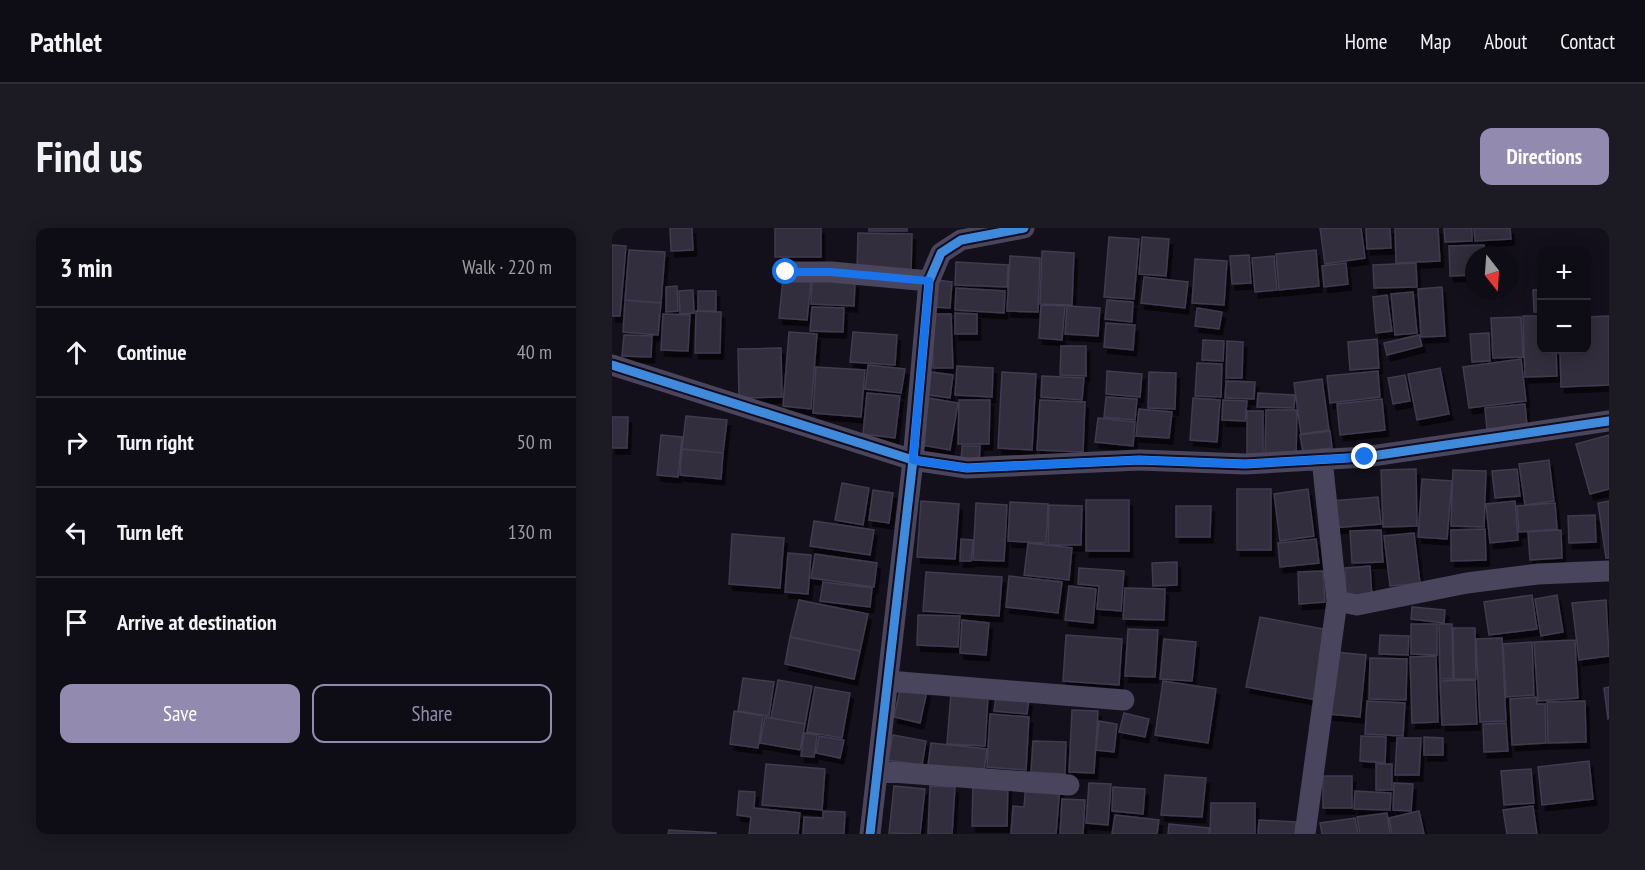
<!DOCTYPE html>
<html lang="en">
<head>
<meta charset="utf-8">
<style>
	:root { --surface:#0e0c14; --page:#1c1a22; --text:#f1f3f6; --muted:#9b9ba0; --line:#2e2c34; --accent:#928aaf }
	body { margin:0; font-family:"PT Sans Narrow",sans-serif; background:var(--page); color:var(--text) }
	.controls { position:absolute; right:18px; top:18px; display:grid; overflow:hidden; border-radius:12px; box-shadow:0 3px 15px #0003 }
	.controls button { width:54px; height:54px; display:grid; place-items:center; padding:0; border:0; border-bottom:2px solid var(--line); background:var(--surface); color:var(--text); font:30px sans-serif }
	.compass { position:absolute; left:853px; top:18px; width:54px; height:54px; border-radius:50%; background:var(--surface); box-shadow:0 3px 15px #0003; rotate:163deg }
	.stop { position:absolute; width:18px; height:18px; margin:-14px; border:4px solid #1a73e8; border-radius:50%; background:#fff }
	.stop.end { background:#1a73e8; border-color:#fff; box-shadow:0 2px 6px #0008 }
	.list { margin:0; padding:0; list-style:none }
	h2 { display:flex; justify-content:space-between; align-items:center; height:78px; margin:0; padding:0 24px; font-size:26px }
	h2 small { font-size:20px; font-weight:400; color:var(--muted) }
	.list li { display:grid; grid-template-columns:39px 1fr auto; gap:18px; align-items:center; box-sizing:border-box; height:90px; padding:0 24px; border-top:2px solid var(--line) }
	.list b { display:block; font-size:22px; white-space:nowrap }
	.list em { font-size:20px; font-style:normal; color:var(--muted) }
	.actions { display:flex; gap:12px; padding:18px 24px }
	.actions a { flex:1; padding:14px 0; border:2px solid var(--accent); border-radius:12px; text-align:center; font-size:21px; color:var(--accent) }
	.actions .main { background:var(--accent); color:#fff }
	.icon { flex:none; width:33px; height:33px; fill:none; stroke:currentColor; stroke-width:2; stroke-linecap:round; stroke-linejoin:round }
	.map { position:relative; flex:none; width:997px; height:606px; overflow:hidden; border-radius:12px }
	header { display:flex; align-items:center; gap:36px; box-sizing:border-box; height:84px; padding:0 30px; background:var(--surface); border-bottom:2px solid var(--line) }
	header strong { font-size:28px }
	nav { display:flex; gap:33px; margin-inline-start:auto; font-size:21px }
	.intro { display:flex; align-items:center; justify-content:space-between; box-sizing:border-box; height:144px; padding:0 36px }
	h1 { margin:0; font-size:42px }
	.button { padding:15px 27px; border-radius:12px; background:var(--accent); color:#fff; font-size:21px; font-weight:700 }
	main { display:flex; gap:36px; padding:0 36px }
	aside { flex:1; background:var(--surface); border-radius:12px; box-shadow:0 3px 15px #0003 }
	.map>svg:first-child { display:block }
</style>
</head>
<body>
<header>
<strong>Pathlet</strong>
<nav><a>Home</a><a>Map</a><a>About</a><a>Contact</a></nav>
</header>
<div class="intro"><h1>Find us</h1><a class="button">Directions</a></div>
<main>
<aside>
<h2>3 min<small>Walk · 220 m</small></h2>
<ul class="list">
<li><svg class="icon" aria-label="ahead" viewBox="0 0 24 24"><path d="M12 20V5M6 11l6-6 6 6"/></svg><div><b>Continue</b></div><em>40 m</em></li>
<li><svg class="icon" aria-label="right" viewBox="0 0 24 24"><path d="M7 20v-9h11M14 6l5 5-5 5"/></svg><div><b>Turn right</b></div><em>50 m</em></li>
<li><svg class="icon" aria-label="left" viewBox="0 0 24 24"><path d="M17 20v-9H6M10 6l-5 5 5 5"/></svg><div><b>Turn left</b></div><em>130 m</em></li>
<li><svg class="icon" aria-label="arrive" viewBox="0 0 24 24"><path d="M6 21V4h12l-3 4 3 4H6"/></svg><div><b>Arrive at destination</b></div></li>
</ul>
<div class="actions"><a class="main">Save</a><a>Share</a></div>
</aside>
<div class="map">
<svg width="997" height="606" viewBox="0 0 997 606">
	<defs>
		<filter id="shadow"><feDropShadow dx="3.5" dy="6" stdDeviation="0" flood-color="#0009"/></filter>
	</defs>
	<rect width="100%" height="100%" fill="#13101b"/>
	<path fill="#322e3e" stroke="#413a50" stroke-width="1.5" filter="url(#shadow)" d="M 58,0 L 80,0 L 81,22 L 59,23 Z
		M 163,0 L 209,0 L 209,29 L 163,29 Z
		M 257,0 L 295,0 L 295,3 L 257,3 Z
		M 708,0 L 749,0 L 753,30 L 713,36 Z
		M 754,0 L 778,0 L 779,20 L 755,21 Z
		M 783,0 L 826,0 L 828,33 L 784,35 Z
		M 832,0 L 860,0 L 860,13 L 833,14 Z
		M 862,0 L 898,0 L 899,11 L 863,13 Z
		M 246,5 L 300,6 L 299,44 L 245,43 Z
		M 497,9 L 527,11 L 522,71 L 492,69 Z
		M 530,9 L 557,11 L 554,48 L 527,46 Z
		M 0,17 L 14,18 L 8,88 L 0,88 Z
		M 872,17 L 872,27 L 862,27 L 862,47 L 838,48 L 837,18 Z
		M 17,22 L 53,24 L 49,75 L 13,72 Z
		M 704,22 L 707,58 L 667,62 L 664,26 Z
		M 430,23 L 462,25 L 460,77 L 428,76 Z
		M 637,27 L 639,55 L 620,56 L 618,28 Z
		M 398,28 L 428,30 L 426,84 L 395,83 Z
		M 662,28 L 665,62 L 643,64 L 640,30 Z
		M 583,31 L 615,33 L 612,77 L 580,75 Z
		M 344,34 L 396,37 L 395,59 L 343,57 Z
		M 734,35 L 736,56 L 712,59 L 710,38 Z
		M 804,35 L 805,59 L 762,60 L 761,37 Z
		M 532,49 L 576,54 L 573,80 L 529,75 Z
		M 171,51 L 199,54 L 195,92 L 167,90 Z
		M 200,52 L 243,54 L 242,78 L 199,76 Z
		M 325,52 L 340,54 L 338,80 L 322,79 Z
		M 65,58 L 66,83 L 54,84 L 54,59 Z
		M 830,59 L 833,108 L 809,109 L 806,61 Z
		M 344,60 L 393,63 L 392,85 L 343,82 Z
		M 930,61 L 930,84 L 922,84 L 921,62 Z
		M 81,62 L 82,85 L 68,86 L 67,63 Z
		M 86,63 L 104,63 L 104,83 L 86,83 Z
		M 801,64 L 805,105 L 783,107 L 779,66 Z
		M 775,67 L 780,103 L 764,105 L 761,69 Z
		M 13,72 L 49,75 L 46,107 L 11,104 Z
		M 495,72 L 521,74 L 520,94 L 493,91 Z
		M 429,77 L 453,78 L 450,112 L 427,110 Z
		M 455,78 L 488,80 L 486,108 L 453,106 Z
		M 200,79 L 232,80 L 231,104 L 198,103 Z
		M 585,80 L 610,84 L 607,101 L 583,98 Z
		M 84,83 L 109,84 L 108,125 L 83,125 Z
		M 343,85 L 365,86 L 365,106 L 343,106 Z
		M 51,86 L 78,87 L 76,123 L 49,122 Z
		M 320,86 L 339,86 L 341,140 L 321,140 Z
		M 911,88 L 930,88 L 930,122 L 944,122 L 945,148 L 913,149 Z
		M 997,88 L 997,157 L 949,159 L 948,122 L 975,122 L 975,89 Z
		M 909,89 L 911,129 L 881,130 L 879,90 Z
		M 494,95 L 523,97 L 521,122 L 492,119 Z
		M 177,104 L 205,106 L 199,181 L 171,178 Z
		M 241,104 L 285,107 L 283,137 L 238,134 Z
		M 877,105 L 878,133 L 860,134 L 858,106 Z
		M 12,107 L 40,108 L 39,129 L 10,128 Z
		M 807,107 L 810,118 L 775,127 L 772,115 Z
		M 765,111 L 767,140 L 738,142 L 736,114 Z
		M 591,112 L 612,113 L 611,133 L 590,132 Z
		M 615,113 L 631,114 L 630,150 L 614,150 Z
		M 449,118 L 474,118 L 474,148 L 448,147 Z
		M 169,120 L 170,169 L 127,170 L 126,121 Z
		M 909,131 L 914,173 L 857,180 L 851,139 Z
		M 585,135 L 610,136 L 609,169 L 583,168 Z
		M 256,137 L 293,141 L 289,165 L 253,161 Z
		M 345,138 L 381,140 L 380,169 L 343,167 Z
		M 204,139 L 253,142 L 249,189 L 201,185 Z
		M 828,140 L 837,186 L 805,192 L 796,146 Z
		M 495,143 L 530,146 L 528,169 L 494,166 Z
		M 766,143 L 768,169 L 718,175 L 715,148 Z
		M 319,144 L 341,147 L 338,170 L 317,167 Z
		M 390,144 L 424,146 L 420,222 L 386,220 Z
		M 537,144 L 564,145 L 563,181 L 536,180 Z
		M 793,147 L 798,173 L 781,176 L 776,150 Z
		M 430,148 L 472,150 L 470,172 L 429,169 Z
		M 710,151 L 717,202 L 689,206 L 682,155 Z
		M 614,153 L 643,154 L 642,171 L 613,170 Z
		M 255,165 L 288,168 L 283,210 L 251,206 Z
		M 646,165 L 683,167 L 682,180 L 645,179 Z
		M 494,169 L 525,171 L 523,192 L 492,189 Z
		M 317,170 L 346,175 L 338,222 L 309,217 Z
		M 581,170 L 608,172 L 605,214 L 578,212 Z
		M 770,171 L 773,202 L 728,207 L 725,176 Z
		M 347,172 L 378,172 L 377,216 L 346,216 Z
		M 428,172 L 473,174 L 471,224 L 425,222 Z
		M 611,172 L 635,173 L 633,193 L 610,192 Z
		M 913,176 L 915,198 L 875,202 L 873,180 Z
		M 527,181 L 560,184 L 557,210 L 524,208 Z
		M 654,182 L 685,182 L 684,230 L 653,229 Z
		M 635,183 L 651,183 L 651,229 L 635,229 Z
		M 74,188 L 115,192 L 111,225 L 70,221 Z
		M 0,189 L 16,189 L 15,220 L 0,220 Z
		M 486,190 L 523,194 L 521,218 L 483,214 Z
		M 718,203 L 720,220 L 691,224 L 688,207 Z
		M 49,207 L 70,209 L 66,249 L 45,247 Z
		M 997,207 L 997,261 L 978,266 L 964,216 Z
		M 350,218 L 368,218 L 367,235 L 349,234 Z
		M 70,221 L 111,225 L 109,251 L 68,247 Z
		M 937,232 L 942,273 L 913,277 L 907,236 Z
		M 804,241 L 805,298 L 771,299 L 769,242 Z
		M 905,241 L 908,268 L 883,270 L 880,243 Z
		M 841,242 L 874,243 L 872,299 L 839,298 Z
		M 810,251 L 840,253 L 835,311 L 806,309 Z
		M 230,255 L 257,260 L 251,297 L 223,292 Z
		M 625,261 L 659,261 L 659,322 L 625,322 Z
		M 696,261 L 702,308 L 668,313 L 662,266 Z
		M 261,262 L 281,265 L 277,295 L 257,292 Z
		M 766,269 L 769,296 L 721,300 L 719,273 Z
		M 474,272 L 517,272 L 517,323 L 474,323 Z
		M 309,273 L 347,276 L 343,331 L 305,329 Z
		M 903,273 L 906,312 L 878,315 L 874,276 Z
		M 997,273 L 997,330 L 994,330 L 986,275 Z
		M 398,274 L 436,276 L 434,315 L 396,313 Z
		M 364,275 L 395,277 L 392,333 L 361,332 Z
		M 943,275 L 945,301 L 907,304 L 905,278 Z
		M 437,277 L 470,278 L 469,317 L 436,317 Z
		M 564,278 L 599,278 L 598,309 L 564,309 Z
		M 983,287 L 984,314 L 957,315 L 956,288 Z
		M 202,293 L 262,302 L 258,327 L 198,318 Z
		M 873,301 L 874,332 L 839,333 L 839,302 Z
		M 769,302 L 771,334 L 740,335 L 738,303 Z
		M 949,302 L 950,330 L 918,332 L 916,304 Z
		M 802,305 L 808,355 L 778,358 L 772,308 Z
		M 120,306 L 172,310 L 168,360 L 117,356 Z
		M 349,311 L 361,312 L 359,333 L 348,333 Z
		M 704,311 L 707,335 L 668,339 L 666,315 Z
		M 416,315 L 460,320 L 457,352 L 412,347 Z
		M 176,325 L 199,327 L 196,366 L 173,364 Z
		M 203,326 L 265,335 L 262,359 L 199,350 Z
		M 565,334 L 565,357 L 541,358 L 540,335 Z
		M 758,338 L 760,369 L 734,370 L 733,340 Z
		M 467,340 L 512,343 L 509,383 L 485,381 L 487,358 L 466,356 Z
		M 711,343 L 713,374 L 687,376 L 686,344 Z
		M 314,344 L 390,349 L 387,388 L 311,383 Z
		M 397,348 L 450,354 L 446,385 L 394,379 Z
		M 211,354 L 260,360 L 258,379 L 208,373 Z
		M 457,358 L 484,361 L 481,395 L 453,392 Z
		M 513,360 L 553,361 L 552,392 L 511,391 Z
		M 920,367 L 925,401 L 877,407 L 872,374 Z
		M 945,367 L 951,404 L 929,408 L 923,371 Z
		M 187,372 L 256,386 L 248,423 L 178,409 Z
		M 994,372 L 997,428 L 967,432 L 960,375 Z
		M 800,379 L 833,382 L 832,395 L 799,391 Z
		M 306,387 L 348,388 L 346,419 L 305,417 Z
		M 648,389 L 717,402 L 704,472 L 634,459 Z
		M 350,392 L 377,395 L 374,427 L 348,425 Z
		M 799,396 L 825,396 L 825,427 L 799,426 Z
		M 827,396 L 840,396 L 841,451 L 828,451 Z
		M 841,400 L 863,400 L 864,451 L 842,451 Z
		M 516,401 L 546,402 L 543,449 L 513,448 Z
		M 454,407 L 510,411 L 507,457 L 451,453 Z
		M 768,407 L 797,408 L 796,427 L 767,426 Z
		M 178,409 L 248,423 L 242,451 L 173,436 Z
		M 890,410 L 894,493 L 868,494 L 864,411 Z
		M 552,411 L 584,414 L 580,453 L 548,451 Z
		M 963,412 L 966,470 L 926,473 L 922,414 Z
		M 920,414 L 922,467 L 894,469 L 891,416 Z
		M 723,424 L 754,427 L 748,489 L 717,486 Z
		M 824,428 L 826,494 L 800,495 L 798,429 Z
		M 758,430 L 795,431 L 794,472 L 757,471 Z
		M 131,450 L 162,454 L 157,488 L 126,483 Z
		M 166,452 L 200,458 L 193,496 L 159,490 Z
		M 863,452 L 865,496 L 830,497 L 828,453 Z
		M 551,453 L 604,461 L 596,515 L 543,507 Z
		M 289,457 L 315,463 L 308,495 L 282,489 Z
		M 203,459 L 238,465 L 230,510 L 195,504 Z
		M 997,459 L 997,490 L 996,491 L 992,460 Z
		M 339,465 L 376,468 L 373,518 L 335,516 Z
		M 384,469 L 417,472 L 415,486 L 382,483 Z
		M 924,469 L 925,476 L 933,476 L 934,515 L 900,517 L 898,471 Z
		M 755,473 L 793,475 L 791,508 L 753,506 Z
		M 973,473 L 974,514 L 936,515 L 935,474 Z
		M 460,482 L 486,483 L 482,545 L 457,544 Z
		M 122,483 L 151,488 L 146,520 L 118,516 Z
		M 512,485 L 537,491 L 533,509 L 507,504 Z
		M 378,486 L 417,489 L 414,542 L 375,539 Z
		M 153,489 L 193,496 L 188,522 L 148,515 Z
		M 487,493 L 505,496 L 502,524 L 484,522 Z
		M 894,495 L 896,523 L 872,524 L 871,496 Z
		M 192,505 L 205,507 L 202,529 L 189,528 Z
		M 281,507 L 314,513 L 310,537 L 276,532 Z
		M 207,508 L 232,512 L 228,530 L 204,525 Z
		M 749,508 L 774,509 L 773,535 L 748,533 Z
		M 812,509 L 831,510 L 831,527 L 812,527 Z
		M 785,510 L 809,510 L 807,547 L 783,547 Z
		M 421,513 L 454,514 L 453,546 L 419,544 Z
		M 319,515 L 375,521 L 372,544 L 316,537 Z
		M 977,533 L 981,571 L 930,577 L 926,539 Z
		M 154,536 L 213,541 L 210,582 L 150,577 Z
		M 764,536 L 780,536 L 780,562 L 764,562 Z
		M 919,541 L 922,575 L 892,577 L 889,543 Z
		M 553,547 L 594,550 L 590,589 L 549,587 Z
		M 711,548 L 740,548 L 740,580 L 711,580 Z
		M 361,553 L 396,554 L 395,598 L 360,598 Z
		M 414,555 L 448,558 L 444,606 L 399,606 L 401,578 L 412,579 Z
		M 477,555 L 499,556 L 496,597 L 474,595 Z
		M 782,555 L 801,556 L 799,583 L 781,582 Z
		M 282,558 L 313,561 L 308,606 L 277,605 Z
		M 318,558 L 343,559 L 340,606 L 316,606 Z
		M 501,559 L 533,561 L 531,586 L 500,583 Z
		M 127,563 L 143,564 L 142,580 L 188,585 L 186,606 L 137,606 L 139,589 L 125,587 Z
		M 743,563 L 779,565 L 778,582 L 742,581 Z
		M 450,571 L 473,572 L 471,606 L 448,606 Z
		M 599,575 L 643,575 L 643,606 L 598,606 Z
		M 921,578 L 925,606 L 895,606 L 891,582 Z
		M 211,583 L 233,584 L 232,606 L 191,606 L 192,589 L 211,590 Z
		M 807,583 L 812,606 L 780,606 L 777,590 Z
		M 775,585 L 778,606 L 748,606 L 745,589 Z
		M 503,587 L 547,592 L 545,606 L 500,606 Z
		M 743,590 L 746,606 L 710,606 L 708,595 Z
		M 647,592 L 684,594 L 683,606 L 646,606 Z
		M 557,596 L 597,600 L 597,606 L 556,606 Z
		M 57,602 L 104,605 L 104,606 L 56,606 Z"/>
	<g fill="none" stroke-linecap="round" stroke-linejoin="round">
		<path stroke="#49455c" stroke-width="21" d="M 174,44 L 219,44 L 317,53
			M 0,137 L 301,232 L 355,240 L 527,232 L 633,236 L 753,229 L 997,193
			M 725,373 L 745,377 L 855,355 L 926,346 L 997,343
			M 276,453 L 512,472
			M 266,543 L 457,557
			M 258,606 L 301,232 L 317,53 L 329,25 L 349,12 L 412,0
			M 693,606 L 725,373 L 710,231"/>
		<g stroke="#110c1f" stroke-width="13">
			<path id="cycleway" d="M 0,137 L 301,232 L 355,240 L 527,232 L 633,236 L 753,229 L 997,193
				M 258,606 L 301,232 L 317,53 L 329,25 L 349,12 L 412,0"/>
		</g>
		<use href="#cycleway" stroke="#408adc" stroke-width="9"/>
	</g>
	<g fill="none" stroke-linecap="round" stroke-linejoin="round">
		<path stroke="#1a73e8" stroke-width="8" d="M 174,44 L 219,44 L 317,53 L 301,232 L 355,240 L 527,232 L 633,236 L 753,229"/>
	</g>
</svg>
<div class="controls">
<button>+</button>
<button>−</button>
</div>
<svg class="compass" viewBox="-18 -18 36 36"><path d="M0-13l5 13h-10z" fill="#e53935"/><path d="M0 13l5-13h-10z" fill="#9b9ba0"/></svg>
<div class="stop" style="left:174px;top:44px"></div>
<div class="stop end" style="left:753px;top:229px"></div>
</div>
</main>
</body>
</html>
